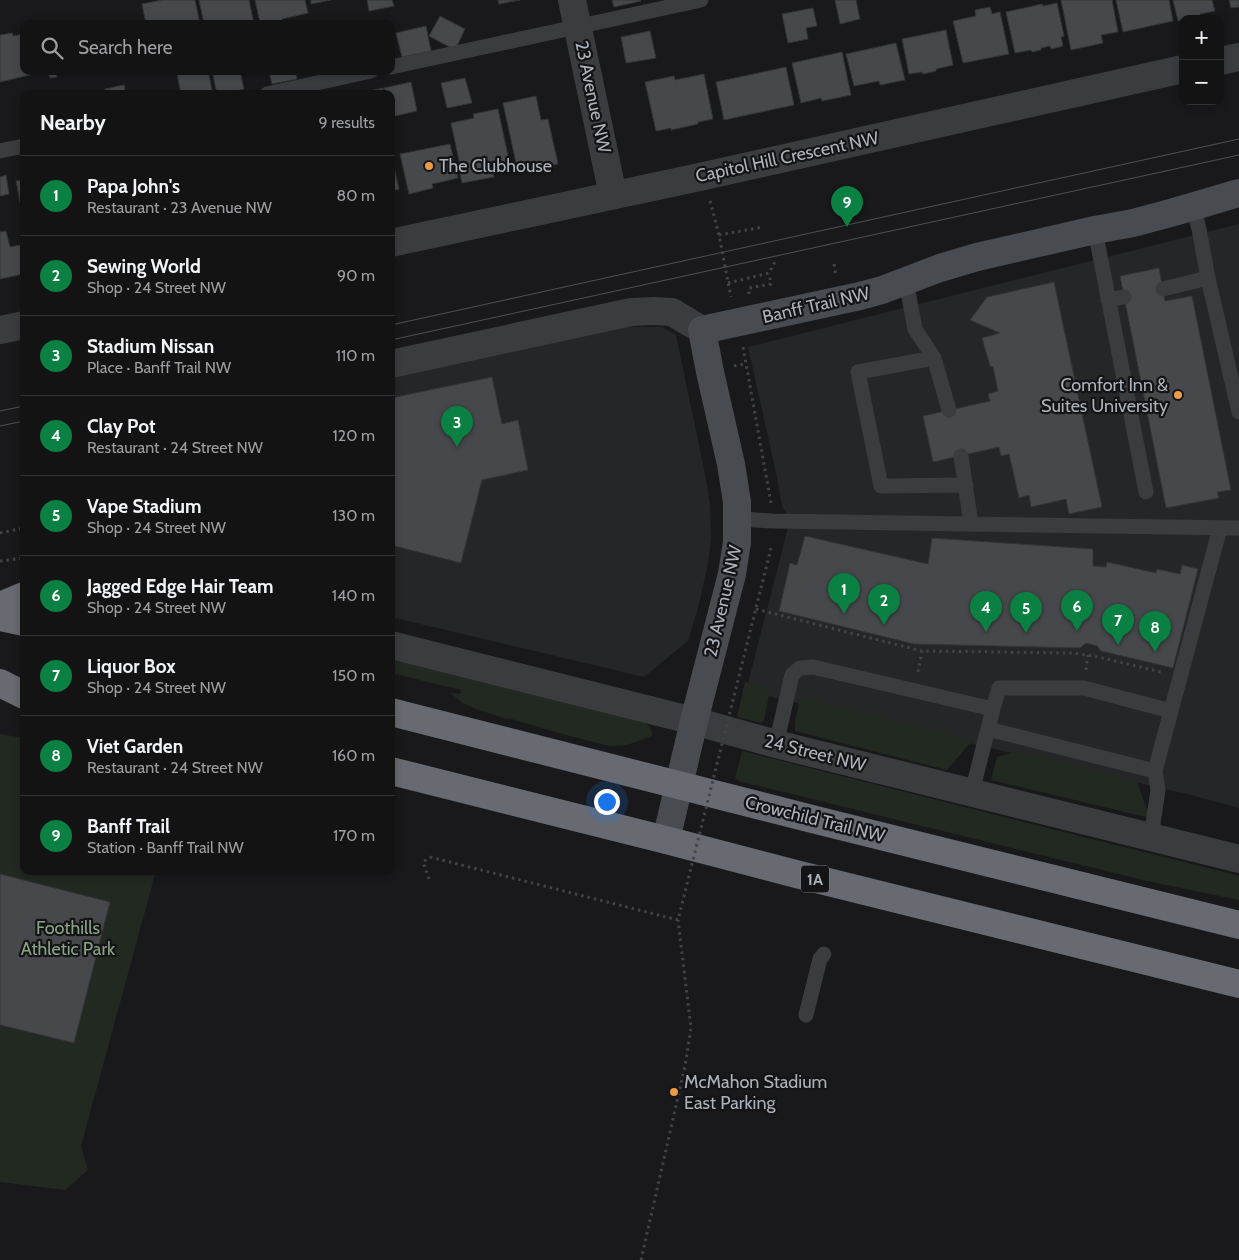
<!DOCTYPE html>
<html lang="en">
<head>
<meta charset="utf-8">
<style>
	:root { --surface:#131314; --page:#202022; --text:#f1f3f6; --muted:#9d9ea0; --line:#323234; --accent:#0b8043 }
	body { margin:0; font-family:Cabin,sans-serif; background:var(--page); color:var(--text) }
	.controls { position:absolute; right:15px; top:15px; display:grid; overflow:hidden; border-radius:10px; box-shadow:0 2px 8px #0003 }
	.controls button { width:45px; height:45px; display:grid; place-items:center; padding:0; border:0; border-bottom:1px solid var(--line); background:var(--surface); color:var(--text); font:25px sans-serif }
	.you { position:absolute; left:606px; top:801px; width:18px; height:18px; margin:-12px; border:4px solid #fff; border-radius:50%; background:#1a73e8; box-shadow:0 0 0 8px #1a73e833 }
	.badge { display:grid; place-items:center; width:32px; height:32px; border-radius:50%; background:var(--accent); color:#fff; font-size:16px; font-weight:700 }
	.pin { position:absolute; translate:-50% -41px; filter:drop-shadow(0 1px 2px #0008) }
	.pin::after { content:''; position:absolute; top:26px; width:18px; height:15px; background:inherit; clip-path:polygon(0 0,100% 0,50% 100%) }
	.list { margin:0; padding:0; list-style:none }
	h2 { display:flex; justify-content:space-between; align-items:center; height:65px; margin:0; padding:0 20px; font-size:21px }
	h2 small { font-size:16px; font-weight:400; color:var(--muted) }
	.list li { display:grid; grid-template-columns:32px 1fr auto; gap:15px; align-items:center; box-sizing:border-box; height:80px; padding:0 20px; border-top:1px solid var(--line) }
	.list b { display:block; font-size:19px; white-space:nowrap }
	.list p { margin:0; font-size:16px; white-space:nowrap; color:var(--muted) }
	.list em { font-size:16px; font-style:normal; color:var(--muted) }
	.icon { flex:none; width:28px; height:28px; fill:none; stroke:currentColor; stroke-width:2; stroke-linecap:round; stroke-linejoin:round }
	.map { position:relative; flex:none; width:1239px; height:1260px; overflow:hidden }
	.search { position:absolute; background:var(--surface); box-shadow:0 2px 8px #0003; left:20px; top:20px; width:375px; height:55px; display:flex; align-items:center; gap:12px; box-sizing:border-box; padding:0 18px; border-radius:10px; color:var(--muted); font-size:19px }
	.panel { position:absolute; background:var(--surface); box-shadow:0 2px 8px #0003; left:20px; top:90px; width:375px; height:785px; border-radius:10px }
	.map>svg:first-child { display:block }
</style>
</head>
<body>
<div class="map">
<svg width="1239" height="1260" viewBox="0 0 1239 1260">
	<rect width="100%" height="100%" fill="#19191b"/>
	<path fill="#252628" d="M 1239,224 L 1239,808 L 1191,795 L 746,691 L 790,520 L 782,506 L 777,477 L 748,347 Z
		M 622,327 L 662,327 L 676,335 L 704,469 L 710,503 L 711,539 L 708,564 L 698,608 L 688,641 L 644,677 L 391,617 L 391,378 Z"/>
	<path fill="#212921" d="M 391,659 L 645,723 C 650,727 653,729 652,736 L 627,745 L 610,746 L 566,735 L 508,718 L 507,719 L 476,709 L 463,703 L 450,693 L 460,694 L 461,690 L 391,673 Z
		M 745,682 L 769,688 L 770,691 L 764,720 L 761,723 L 737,717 Z
		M 800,697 L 973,740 L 947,770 L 795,731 L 795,722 Z
		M 0,734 L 24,738 L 24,871 L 156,871 L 81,1146 L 88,1170 L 65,1190 L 0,1182 Z
		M 742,751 L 1239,876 L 1239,900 L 1147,881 L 739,781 L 735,778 Z
		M 1018,751 L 1137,782 L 1150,818 L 991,780 L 997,757 Z"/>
	<path fill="#46484b" stroke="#333437" d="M 162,0 L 195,0 L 200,24 L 146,24 L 142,4 Z
		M 199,0 L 249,0 L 254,24 L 204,24 Z
		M 255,0 L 305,0 L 308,13 L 282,19 L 283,24 L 268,24 L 267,22 L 260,23 Z
		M 311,0 L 331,0 L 311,4 Z
		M 367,0 L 392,0 L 394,6 L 369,11 Z
		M 498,0 L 520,0 L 499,4 Z
		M 612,0 L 640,0 L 641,1 L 614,7 Z
		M 835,0 L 856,0 L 860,19 L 840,24 Z
		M 1061,0 L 1112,0 L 1118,32 L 1101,35 L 1103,43 L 1071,50 Z
		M 1116,0 L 1169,0 L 1173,21 L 1123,32 Z
		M 1173,0 L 1212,0 L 1215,11 L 1200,14 L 1200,17 L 1191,19 L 1183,19 L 1183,20 L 1178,21 Z
		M 1229,0 L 1239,0 L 1239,7 L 1231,8 Z
		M 1057,3 L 1064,36 L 1061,37 L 1063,46 L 1051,49 L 1050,46 L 1041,48 L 1041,50 L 1032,52 L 1031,50 L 1015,53 L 1006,12 L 1042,4 L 1043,6 Z
		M 990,7 L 992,14 L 1000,12 L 1009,54 L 963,63 L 953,21 L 976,16 L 975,10 Z
		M 813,8 L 817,26 L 806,28 L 808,39 L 788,43 L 782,14 Z
		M 440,16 L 465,29 L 455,50 L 429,36 Z
		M 426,26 L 431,51 L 402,57 L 396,33 Z
		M 946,30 L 953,65 L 936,69 L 936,71 L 923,74 L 922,72 L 909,74 L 902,39 Z
		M 650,31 L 656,58 L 626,63 L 621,37 Z
		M 12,33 L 13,36 L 24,34 L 24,71 L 33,71 L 34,74 L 0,82 L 0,35 Z
		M 896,43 L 905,80 L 880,85 L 879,81 L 854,86 L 846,54 Z
		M 842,52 L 851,95 L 822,101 L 821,98 L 801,103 L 792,63 Z
		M 786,67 L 794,105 L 724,120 L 716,82 Z
		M 48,71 L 56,71 L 57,77 L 50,78 Z
		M 187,71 L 208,71 L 213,94 L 181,94 L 177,74 Z
		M 212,71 L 240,71 L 244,89 L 224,94 L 217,94 Z
		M 269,71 L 295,71 L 297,79 L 272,84 Z
		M 704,74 L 713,119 L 698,122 L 698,124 L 671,130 L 671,128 L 656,131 L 645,82 L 674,76 L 675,80 Z
		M 465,78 L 472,103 L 447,108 L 441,83 Z
		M 411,82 L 417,111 L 391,117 L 391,94 L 385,94 L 384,88 Z
		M 124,85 L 126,94 L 106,94 L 105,89 Z
		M 383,88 L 384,94 L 356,94 Z
		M 536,96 L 541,120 L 548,119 L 558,164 L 518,172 L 503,103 Z
		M 498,109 L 510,165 L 492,169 L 494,177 L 462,183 L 460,174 L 462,174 L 451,123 L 474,118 L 473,114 Z
		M 450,144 L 458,178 L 432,184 L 433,188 L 409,194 L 400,154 Z
		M 392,158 L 399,189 L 391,191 L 391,159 Z
		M 6,175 L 9,194 L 0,196 L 0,177 Z
		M 24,180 L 24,206 L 21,207 L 16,181 Z
		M 6,231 L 10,247 L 20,245 L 24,260 L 24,274 L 0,279 L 0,232 Z
		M 1159,268 L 1165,301 L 1192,296 L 1231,490 L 1217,492 L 1219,498 L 1166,508 L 1120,276 Z
		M 1054,282 L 1102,507 L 1069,514 L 1066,499 L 1031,507 L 1029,495 L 1019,498 L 1009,454 L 1001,456 L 999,447 L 933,462 L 923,416 L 990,401 L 988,394 L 998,391 L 993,367 L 990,366 L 982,338 L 1000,333 L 970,320 L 987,297 Z
		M 492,377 L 502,424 L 518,420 L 528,470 L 482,480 L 461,563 L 391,545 L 391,398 Z
		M 805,536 L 928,564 L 932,538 L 1093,549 L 1093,566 L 1106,567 L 1107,562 L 1156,573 L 1157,569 L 1180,574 L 1182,565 L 1198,569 L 1173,668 L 1101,651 L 1097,646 L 1086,643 L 1080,648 L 914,644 L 779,611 L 790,563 L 797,565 Z
		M 0,874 L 110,902 L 74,1043 L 0,1025 Z"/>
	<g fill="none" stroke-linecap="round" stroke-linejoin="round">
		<path stroke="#404347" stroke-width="3" stroke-dasharray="2.5 4" stroke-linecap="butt" d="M 710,201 L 719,235 L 731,297
			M 719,235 L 763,227
			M 834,264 L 836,276
			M 728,283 L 769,273 L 776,260
			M 749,294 L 749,288 L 771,284 L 769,273
			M 743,347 L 771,503
			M 734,366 L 745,364
			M 0,533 L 24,528
			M 0,561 L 24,558
			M 756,609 L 922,651 L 1072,653 L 1094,656 L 1161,672
			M 1086,670 L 1088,655
			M 918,672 L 922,651
			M 429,879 L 423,862 L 430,857
			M 641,1260 L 685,1066 L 691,1028 L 678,920"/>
		<path stroke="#3a3c40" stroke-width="15" d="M 391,67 L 701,0
			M 267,94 L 371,71
			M 0,151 L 24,146
			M 1095,230 L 1146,492
			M 1208,278 L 1239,412
			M 906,281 L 915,329 L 934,358 L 949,410
			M 1163,289 L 1208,278 L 1199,229 L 1193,206
			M 1108,300 L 1124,297
			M 934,358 L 858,372 L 881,486 L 966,485
			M 961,456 L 971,524
			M 738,519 L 772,521 L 1239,528
			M 993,709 L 999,688 L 1084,688 L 1171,711 L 1220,528
			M 988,729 L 1155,771 L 1171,711
			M 776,744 L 792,675 L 800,668 L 813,667 L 993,709 L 972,792
			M 1151,837 L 1158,790 L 1155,771
			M 806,1015 L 820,959 L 824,954"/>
		<path stroke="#3a3c40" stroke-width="28" d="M 572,0 L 613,195
			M 1220,61 L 1239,57
			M 391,243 L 704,176 L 1183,69
			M 0,330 L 24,325
			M 391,364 L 631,312 L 654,311 L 672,312 L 702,330
			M 391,645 L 694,721 L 776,744 L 1239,859"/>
		<path stroke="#484b50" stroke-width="28" d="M 666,840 L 694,721 L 732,574 L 737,542 L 737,502 L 731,464 L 710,372 L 702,330 L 860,296 L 882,290 L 940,268 L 977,257 L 1095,230 L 1133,223 L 1174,212 L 1239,193"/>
		<path stroke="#676b71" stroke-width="28" d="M 0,606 L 24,596
			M 0,617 L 24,622
			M 0,683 L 24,695
			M 391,712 L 816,820 L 1239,925
			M 391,771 L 666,840 L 796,874 L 1239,984"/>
		<path stroke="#4d5055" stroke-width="1" d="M 391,325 L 1239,139
			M 391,340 L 1239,155
			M 0,411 L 24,406
			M 0,426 L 24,421"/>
		<path stroke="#404347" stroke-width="3" stroke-dasharray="2.5 4" stroke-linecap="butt" d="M 430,857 L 678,920 L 771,548"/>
	</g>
	<g fill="#e99c44" stroke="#141416" stroke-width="2">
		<circle cx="429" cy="166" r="5"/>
		<circle cx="1178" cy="395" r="5"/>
		<circle cx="674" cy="1092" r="5"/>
	</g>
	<g text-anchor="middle" stroke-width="4.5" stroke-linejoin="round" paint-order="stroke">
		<rect fill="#141416" stroke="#7e8389" stroke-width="1" x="801" y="865.5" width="28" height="27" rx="4"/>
		<g font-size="16" font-weight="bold" fill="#acb2ba">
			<text x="815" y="885">1A</text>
		</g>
		<g font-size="18" fill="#acb2ba" stroke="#141416">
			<text transform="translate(593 97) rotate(78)" y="6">23 Avenue NW</text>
			<text transform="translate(787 157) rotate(-12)" y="6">Capitol Hill Crescent NW</text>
			<text transform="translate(816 305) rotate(-13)" y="6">Banff Trail NW</text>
			<text transform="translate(723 601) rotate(-77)" y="6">23 Avenue NW</text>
			<text transform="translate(815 753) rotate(14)" y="6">24 Street NW</text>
			<text transform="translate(815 819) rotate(14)" y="6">Crowchild Trail NW</text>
		</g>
		<g font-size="18" fill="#acb2ba" stroke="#141416" text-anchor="start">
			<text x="439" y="172">The Clubhouse</text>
			<text x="1168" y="391" text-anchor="end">Comfort Inn &amp;<tspan x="1168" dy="21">Suites University</tspan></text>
			<text x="684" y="1088">McMahon Stadium<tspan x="684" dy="21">East Parking</tspan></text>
		</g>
		<g font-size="18" fill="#87a484" stroke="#141416">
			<text x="68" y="934">Foothills<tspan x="68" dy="21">Athletic Park</tspan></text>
		</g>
	</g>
</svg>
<div class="controls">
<button>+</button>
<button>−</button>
</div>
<div class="you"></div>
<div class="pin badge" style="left:844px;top:614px">1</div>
<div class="pin badge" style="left:884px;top:625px">2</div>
<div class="pin badge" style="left:457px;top:447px">3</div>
<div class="pin badge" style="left:986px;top:632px">4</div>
<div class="pin badge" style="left:1026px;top:633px">5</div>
<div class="pin badge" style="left:1077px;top:631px">6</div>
<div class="pin badge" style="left:1118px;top:645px">7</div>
<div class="pin badge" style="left:1155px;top:652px">8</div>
<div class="pin badge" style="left:847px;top:227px">9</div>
<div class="search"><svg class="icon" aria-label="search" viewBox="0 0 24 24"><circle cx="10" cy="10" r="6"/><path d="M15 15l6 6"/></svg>Search here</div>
<section class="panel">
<h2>Nearby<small>9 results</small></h2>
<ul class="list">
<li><span class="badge">1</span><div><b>Papa John's</b><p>Restaurant · 23 Avenue NW</p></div><em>80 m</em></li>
<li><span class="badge">2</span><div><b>Sewing World</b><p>Shop · 24 Street NW</p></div><em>90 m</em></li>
<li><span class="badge">3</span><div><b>Stadium Nissan</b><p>Place · Banff Trail NW</p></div><em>110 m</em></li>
<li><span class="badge">4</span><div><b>Clay Pot</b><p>Restaurant · 24 Street NW</p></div><em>120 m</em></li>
<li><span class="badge">5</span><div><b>Vape Stadium</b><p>Shop · 24 Street NW</p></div><em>130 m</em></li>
<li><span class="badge">6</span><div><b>Jagged Edge Hair Team</b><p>Shop · 24 Street NW</p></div><em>140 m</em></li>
<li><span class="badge">7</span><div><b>Liquor Box</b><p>Shop · 24 Street NW</p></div><em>150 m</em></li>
<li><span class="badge">8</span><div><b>Viet Garden</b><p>Restaurant · 24 Street NW</p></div><em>160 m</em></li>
<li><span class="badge">9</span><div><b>Banff Trail</b><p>Station · Banff Trail NW</p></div><em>170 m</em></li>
</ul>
</section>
</div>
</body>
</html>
